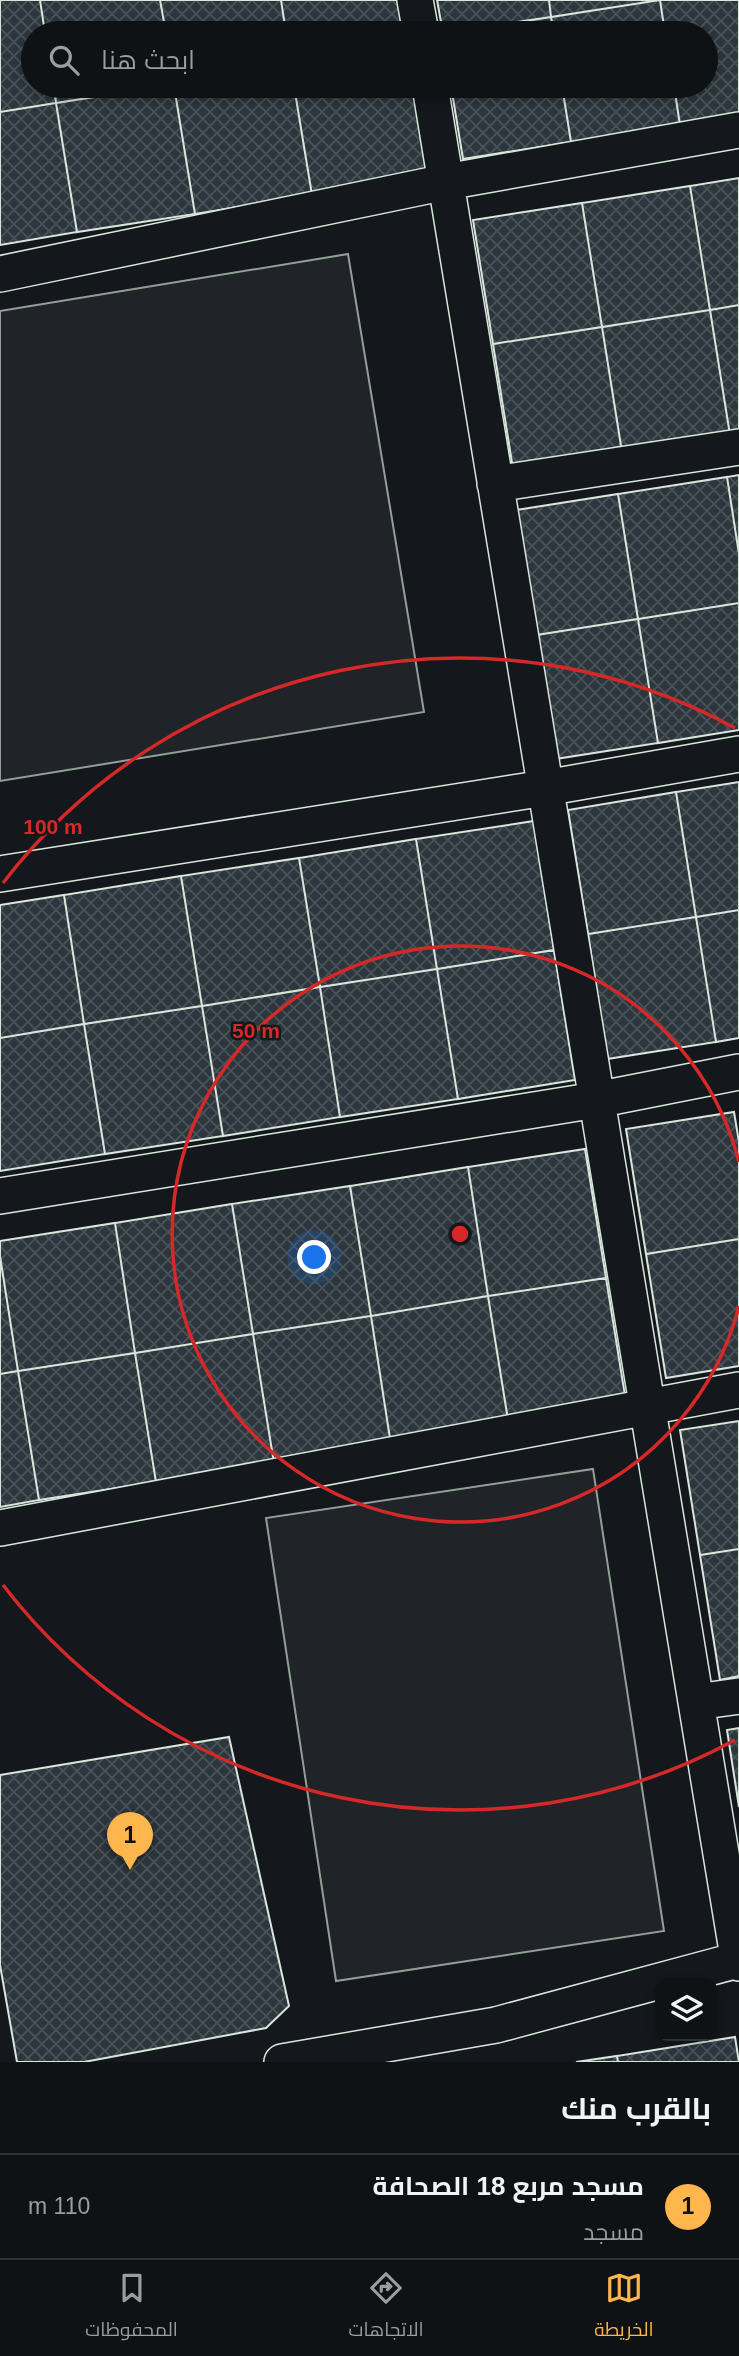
<!DOCTYPE html>
<html lang="ar">
<head>
<meta charset="utf-8">
<style>
	:root { --surface:#0f1215; --page:#181b1e; --text:#f1f3f6; --muted:#9b9ea0; --line:#2f3234; --accent:#ffb74d }
	body { margin:0; font-family:Arial,Cairo,sans-serif; background:var(--page); color:var(--text); direction:rtl }
	.controls { position:absolute; right:21px; bottom:21px; display:grid; overflow:hidden; border-radius:14px; box-shadow:0 4px 10px #0003 }
	.controls button { width:63px; height:63px; display:grid; place-items:center; padding:0; border:0; border-bottom:2px solid var(--line); background:var(--surface); color:var(--text); font:35px sans-serif }
	.you { position:absolute; left:315px; top:1258px; width:24px; height:24px; margin:-18px; border:5px solid #fff; border-radius:50%; background:#1a73e8; box-shadow:0 0 0 10px #1a73e833 }
	.badge { display:grid; place-items:center; width:46px; height:46px; border-radius:50%; background:var(--accent); color:#111; font-size:23px; font-weight:700 }
	.pin { position:absolute; translate:-50% -58px; filter:drop-shadow(0 2px 4px #0008) }
	.pin::after { content:''; position:absolute; top:37px; width:24px; height:21px; background:inherit; clip-path:polygon(0 0,100% 0,50% 100%) }
	.list { margin:0; padding:0; list-style:none }
	h2 { display:flex; justify-content:space-between; align-items:center; height:91px; margin:0; padding:0 28px; font-size:30px }
	h2 small { font-size:23px; font-weight:400; color:var(--muted) }
	.list li { display:grid; grid-template-columns:46px 1fr auto; gap:21px; align-items:center; box-sizing:border-box; height:105px; padding:0 28px; border-top:2px solid var(--line) }
	.list b { display:block; font-size:26px; white-space:nowrap }
	.list p { margin:0; font-size:23px; white-space:nowrap; color:var(--muted) }
	.list em { font-size:23px; font-style:normal; color:var(--muted) }
	.icon { flex:none; width:38px; height:38px; fill:none; stroke:currentColor; stroke-width:2; stroke-linecap:round; stroke-linejoin:round }
	.map { position:relative; flex:none; width:739px; height:2062px; overflow:hidden; direction:ltr }
	.search { position:absolute; background:var(--surface); box-shadow:0 4px 10px #0003; left:21px; right:21px; top:21px; height:77px; display:flex; align-items:center; gap:18px; box-sizing:border-box; padding:0 24px; border-radius:38px; color:var(--muted); font-size:26px }
	.sheet { height:196px; background:var(--surface) }
	nav { display:flex; justify-content:space-around; align-items:center; box-sizing:border-box; height:98px; border-top:2px solid var(--line); background:var(--surface); font-size:19px; color:var(--muted) }
	nav a { display:grid; justify-items:center; gap:4px }
	nav .on { color:var(--accent) }
	.map>svg:first-child { display:block }
</style>
</head>
<body>
<div class="map">
<svg width="739" height="2062" viewBox="0 0 739 2062">
	<defs>
		<pattern id="building-cross-hatch" width="8" height="8" patternUnits="userSpaceOnUse" patternTransform="scale(1.75)"><rect width="8" height="8" fill="#2c363c"/><path d="M0 0l8 8M0 8l8-8" fill="none" stroke="#4a5358"/></pattern>
	</defs>
	<rect width="100%" height="100%" fill="#14181c"/>
	<path fill="#202428" stroke="#939e99" stroke-width="2" d="M 348,254 L 424,712 L 0,781 L 0,311 Z
		M 593,1469 L 664,1931 L 336,1981 L 266,1518 Z"/>
	<path fill="url(#building-cross-hatch)" stroke="#d8e6dc" stroke-width="2" d="M 0,0 L 40,0 L 45,33 L 33,33 L 33,86 L 54,86 L 56,103 L 0,112 Z
		M 40,0 L 160,0 L 166,33 L 45,33 Z
		M 160,0 L 281,0 L 286,33 L 166,33 Z
		M 281,0 L 401,0 L 406,33 L 286,33 Z
		M 437,0 L 549,0 L 551,17 L 443,33 Z
		M 549,0 L 660,0 L 551,17 Z
		M 660,0 L 665,33 L 554,33 L 551,17 Z
		M 660,0 L 739,0 L 739,116 L 680,125 L 674,86 L 706,86 L 706,33 L 665,33 Z
		M 551,17 L 554,33 L 451,33 Z
		M 54,86 L 164,86 L 56,103 Z
		M 164,86 L 174,86 L 195,214 L 77,232 L 56,103 Z
		M 174,86 L 294,86 L 312,195 L 195,214 Z
		M 294,86 L 415,86 L 430,177 L 312,195 Z
		M 451,86 L 562,86 L 571,142 L 463,159 Z
		M 562,86 L 674,86 L 680,125 L 571,142 Z
		M 56,103 L 77,232 L 0,245 L 0,112 Z
		M 739,178 L 739,305 L 710,310 L 690,186 Z
		M 690,186 L 710,310 L 602,327 L 582,203 Z
		M 582,203 L 602,327 L 493,344 L 473,220 Z
		M 739,305 L 739,433 L 730,435 L 710,310 Z
		M 710,310 L 730,435 L 622,452 L 602,327 Z
		M 602,327 L 622,452 L 513,469 L 493,344 Z
		M 739,475 L 739,554 L 727,477 Z
		M 727,477 L 739,554 L 739,603 L 638,619 L 618,494 Z
		M 618,494 L 638,619 L 530,636 L 510,511 Z
		M 739,603 L 739,730 L 658,743 L 638,619 Z
		M 638,619 L 658,743 L 549,760 L 530,636 Z
		M 739,782 L 739,910 L 696,917 L 676,792 Z
		M 676,792 L 696,917 L 588,934 L 568,810 Z
		M 534,821 L 554,950 L 437,969 L 416,839 Z
		M 416,839 L 437,969 L 320,987 L 299,858 Z
		M 299,858 L 320,987 L 202,1006 L 181,876 Z
		M 181,876 L 202,1006 L 84,1024 L 64,895 Z
		M 64,895 L 84,1024 L 0,1038 L 0,905 Z
		M 739,910 L 739,1038 L 716,1042 L 696,917 Z
		M 696,917 L 716,1042 L 607,1059 L 588,934 Z
		M 554,950 L 575,1080 L 458,1099 L 437,969 Z
		M 437,969 L 458,1099 L 340,1117 L 320,987 Z
		M 320,987 L 340,1117 L 223,1136 L 202,1006 Z
		M 202,1006 L 223,1136 L 105,1154 L 84,1024 Z
		M 84,1024 L 105,1154 L 0,1171 L 0,1038 Z
		M 734,1112 L 739,1142 L 739,1239 L 646,1254 L 626,1129 Z
		M 585,1149 L 606,1278 L 488,1296 L 468,1167 Z
		M 468,1167 L 488,1296 L 371,1316 L 350,1186 Z
		M 350,1186 L 371,1316 L 253,1334 L 232,1204 Z
		M 232,1204 L 253,1334 L 135,1353 L 115,1223 Z
		M 115,1223 L 135,1353 L 18,1371 L 0,1256 L 0,1241 Z
		M 739,1239 L 739,1366 L 666,1378 L 646,1254 Z
		M 0,1256 L 18,1371 L 0,1374 Z
		M 606,1278 L 627,1408 L 509,1426 L 488,1296 Z
		M 488,1296 L 509,1426 L 391,1445 L 371,1316 Z
		M 371,1316 L 391,1445 L 274,1463 L 253,1334 Z
		M 253,1334 L 274,1463 L 156,1482 L 135,1353 Z
		M 135,1353 L 156,1482 L 39,1500 L 18,1371 Z
		M 18,1371 L 39,1500 L 0,1507 L 0,1374 Z
		M 739,1421 L 739,1549 L 700,1555 L 680,1430 Z
		M 739,1549 L 739,1676 L 720,1680 L 700,1555 Z
		M 739,1728 L 739,1807 L 727,1730 Z
		M 229,1737 L 289,2006 L 266,2028 L 84,2062 L 17,2062 L 0,1965 L 0,1775 Z
		M 735,2037 L 739,2062 L 618,2062 L 617,2056 Z
		M 617,2056 L 618,2062 L 576,2062 Z"/>
	<g fill="none" stroke-linecap="round" stroke-linejoin="round">
		<g stroke="#d8e6dc" stroke-width="38">
			<path id="street" d="M 415,0 L 421,33
				M 430,86 L 739,1963
				M 0,274 L 446,182 L 739,130
				M 495,484 L 739,447
				M 0,874 L 545,788 L 739,754
				M 0,1196 L 596,1100 L 739,1072
				M 0,1528 L 739,1390
				M 696,1702 L 739,1696
				M 282,2062 L 496,2025 L 738,1960"/>
		</g>
		<use href="#street" stroke="#14181c" stroke-width="35"/>
	</g>
	<g fill="none" stroke="#d62828" stroke-width="3.5">
		<path d="M739 1306A288 288 0 1 1 739 1162"/>
		<path d="M735 1740A576 576 0 0 1 3 1585M3 883A576 576 0 0 1 735 728"/>
	</g>
	<circle cx="460" cy="1234" r="10" fill="#d62828" stroke="#14181c" stroke-width="3.5"/>
	<g font-size="21" text-anchor="middle" font-weight="bold" fill="#d62828" stroke="#14181c" stroke-width="5" stroke-linejoin="round" paint-order="stroke">
		<text x="53" y="834">100 m</text>
		<text x="256" y="1038">50 m</text>
	</g>
</svg>
<div class="controls">
<button><svg class="icon" aria-label="layers" viewBox="0 0 24 24"><path d="M12 4l9 5-9 5-9-5zM3 14l9 5 9-5"/></svg></button>
</div>
<div class="you"></div>
<div class="pin badge" style="left:130px;top:1870px">1</div>
<div class="search"><svg class="icon" aria-label="search" viewBox="0 0 24 24"><circle cx="10" cy="10" r="6"/><path d="M15 15l6 6"/></svg>ابحث هنا</div>
</div>
<section class="sheet">
<h2>بالقرب منك<small></small></h2>
<ul class="list">
<li><span class="badge">1</span><div><b>مسجد مربع 18 الصحافة</b><p>مسجد</p></div><em>110 m</em></li>
</ul>
</section>
<nav>
<a class="on"><svg class="icon" aria-label="map" viewBox="0 0 24 24"><path d="M3 6l6-2 6 2 6-2v14l-6 2-6-2-6 2zM9 4v14M15 6v14"/></svg>الخريطة</a>
<a><svg class="icon" aria-label="directions" viewBox="0 0 24 24"><path d="M12 3l9 9-9 9-9-9zM9 14v-3h6M13 9l2 2-2 2"/></svg>الاتجاهات</a>
<a><svg class="icon" aria-label="saved" viewBox="0 0 24 24"><path d="M7 4h10v16l-5-4-5 4z"/></svg>المحفوظات</a>
</nav>
</body>
</html>
